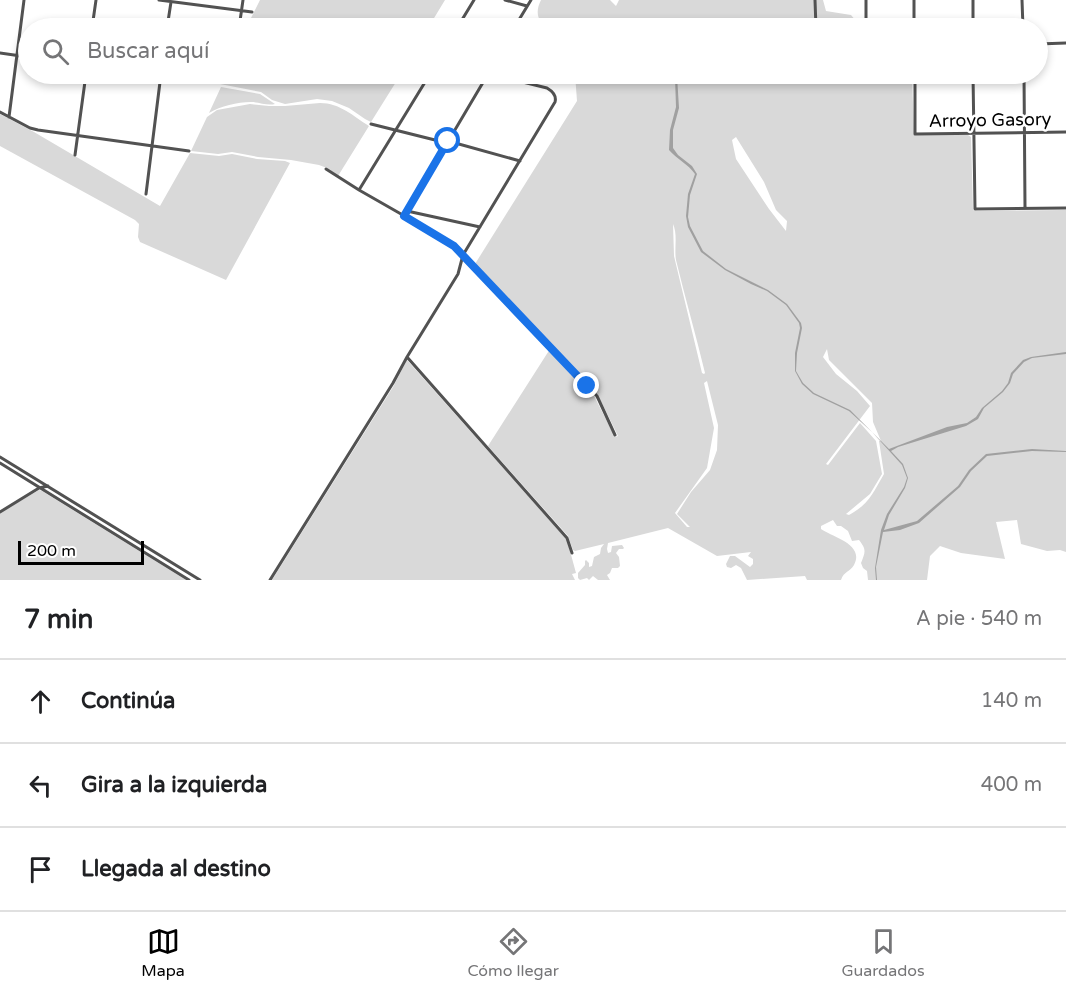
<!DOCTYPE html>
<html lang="es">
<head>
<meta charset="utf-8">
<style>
	:root { --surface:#fff; --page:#f6f6f6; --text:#202124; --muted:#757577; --line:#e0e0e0; --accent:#000 }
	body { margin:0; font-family:"Varela Round",sans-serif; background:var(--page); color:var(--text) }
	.scale { position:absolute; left:18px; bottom:15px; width:126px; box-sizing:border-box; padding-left:6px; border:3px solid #000; border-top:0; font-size:16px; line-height:21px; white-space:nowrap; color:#000; -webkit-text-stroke:4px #fff; paint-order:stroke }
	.stop { position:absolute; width:18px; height:18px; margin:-14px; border:4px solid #1a73e8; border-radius:50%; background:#fff }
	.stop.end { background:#1a73e8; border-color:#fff; box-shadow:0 2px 6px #0008 }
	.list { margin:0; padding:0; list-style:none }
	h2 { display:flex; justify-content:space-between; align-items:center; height:78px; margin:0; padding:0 24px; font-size:26px }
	h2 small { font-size:20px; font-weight:400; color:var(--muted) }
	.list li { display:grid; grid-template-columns:39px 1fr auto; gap:18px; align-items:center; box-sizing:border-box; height:84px; padding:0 24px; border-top:2px solid var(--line) }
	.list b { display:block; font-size:22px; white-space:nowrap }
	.list em { font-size:20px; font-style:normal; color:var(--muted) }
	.icon { flex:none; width:33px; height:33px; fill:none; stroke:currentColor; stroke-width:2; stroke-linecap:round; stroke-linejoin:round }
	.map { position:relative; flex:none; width:1066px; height:580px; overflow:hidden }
	.search { position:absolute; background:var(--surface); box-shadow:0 3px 9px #0003; left:18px; right:18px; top:18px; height:66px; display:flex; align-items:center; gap:15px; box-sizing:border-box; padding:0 21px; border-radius:33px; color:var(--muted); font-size:22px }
	.sheet { height:330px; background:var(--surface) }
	nav { display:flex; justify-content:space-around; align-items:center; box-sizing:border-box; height:84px; border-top:2px solid var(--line); background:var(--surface); font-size:16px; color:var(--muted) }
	nav a { display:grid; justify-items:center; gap:3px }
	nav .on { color:var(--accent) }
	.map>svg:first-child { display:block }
</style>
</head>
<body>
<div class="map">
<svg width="1066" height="580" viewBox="0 0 1066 580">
	<rect width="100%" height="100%" fill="#fff"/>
	<path fill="#d9d9d9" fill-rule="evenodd" d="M 260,0 L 445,0 L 428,28 L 246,28 Z
		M 541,0 L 610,0 L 616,6 L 619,0 L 823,0 L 826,11 L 851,15 L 862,28 L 548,28 C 537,21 535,12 541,0 Z
		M 225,74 L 401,74 L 371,122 L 365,119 L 349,108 L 332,101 L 317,99 L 285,104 L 272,100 L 261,92 L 220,84 Z
		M 575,74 L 912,74 L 914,135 L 968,135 L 971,137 L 973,210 L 977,211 L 1066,210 L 1066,552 L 1060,550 L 1047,551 L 1021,544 L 1017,520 L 996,522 L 1005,559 L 961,553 L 940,546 L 930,556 L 927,580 L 868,580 L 867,571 L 863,568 L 861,563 C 865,552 867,550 859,540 L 852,541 L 848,531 L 841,526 L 837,526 L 833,520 L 821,526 L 821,529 C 832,537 865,544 854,565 C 850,572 844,571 841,580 L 807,580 L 805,576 L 747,580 L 741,568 L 736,565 L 731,568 L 727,567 L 726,564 L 730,556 L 735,556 L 750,567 L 753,564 L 753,559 L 748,556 L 751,552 L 717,556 L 668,528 L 608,543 L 607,549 L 608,553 L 611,552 L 612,546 L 622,545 L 624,548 L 623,549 L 619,549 L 616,553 L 619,557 L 620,566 L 618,568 L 612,568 L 610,573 L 607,575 L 610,580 L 598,580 L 593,576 L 589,580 L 587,578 L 580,580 L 578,578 L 578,573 L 585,565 L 585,561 L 586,560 L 589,563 L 589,567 L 592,566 L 594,557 L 600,554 L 601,548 L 604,544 L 575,551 L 573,550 L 568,536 L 488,446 L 550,349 L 587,388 L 590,388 L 615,437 L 618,436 L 598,395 L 475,264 L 577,101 ZM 736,137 L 764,182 L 776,210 L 787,221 L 786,231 L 769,209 L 736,159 L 732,140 ZM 673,224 C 678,235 674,248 676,260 C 685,298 696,335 705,373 L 704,374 L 702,373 L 674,256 ZM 827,349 L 829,360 L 872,403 L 873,422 L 881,441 L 879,441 L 884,474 C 873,493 869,504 849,515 L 846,514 L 870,494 L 882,474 L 876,441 L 860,423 L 828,465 L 826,464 L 870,406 L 857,391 L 836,374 L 823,357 ZM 707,381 L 718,425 L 717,450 L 710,470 L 691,492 L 677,514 L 690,527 L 687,527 L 675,513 L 707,468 L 714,428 L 704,383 Z
		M 221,87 L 260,94 L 275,104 C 267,106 259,102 251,102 C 237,102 221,106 209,113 Z
		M 320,103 C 340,103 353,116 369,126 L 338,176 L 327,168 L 319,165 L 291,160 L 258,157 L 232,152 L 218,154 L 191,151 L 207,117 L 217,110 L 250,104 L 269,106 L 285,106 Z
		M 0,114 L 34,132 L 160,206 L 190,153 L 219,156 L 232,154 L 257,159 L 285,161 L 290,163 L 226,280 L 140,242 L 138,237 L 139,224 L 135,220 L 0,146 Z
		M 407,360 L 567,540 L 576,573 L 572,574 L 575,580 L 272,580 L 393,387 Z
		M 39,490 L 42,491 L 186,580 L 0,580 L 0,513 Z"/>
	<path fill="#a0a0a0" d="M 673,74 L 676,74 L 677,76 L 679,108 L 673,130 L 673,148 L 678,155 L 692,166 L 697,174 L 690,195 L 688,217 L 690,226 L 703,251 L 726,269 L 768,290 L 787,304 L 801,323 L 802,328 L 797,353 L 796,371 L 803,383 L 814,393 L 850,410 L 889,449 L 947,427 L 967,423 L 976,417 L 982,408 L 1002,391 L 1008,383 L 1011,373 L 1023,360 L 1031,357 L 1066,352 L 1066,354 L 1032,358 L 1024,362 L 1013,374 L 1010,383 L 1003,392 L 984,408 L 978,419 L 966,426 L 898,447 L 891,451 L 903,464 L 908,478 L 905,488 L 889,515 L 884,530 L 917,521 L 958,486 L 969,470 L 986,454 L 1032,449 L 1066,451 L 1066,452 L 1032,451 L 987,456 L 971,471 L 960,487 L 919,523 L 900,530 L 883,532 L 876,567 L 877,580 L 876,580 L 875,568 L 881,530 L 887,514 L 904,487 L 907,478 L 902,465 L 872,432 L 849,411 L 813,394 L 802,384 L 795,371 L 795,353 L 800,328 L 799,323 L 786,305 L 767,291 L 751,284 L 725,270 L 701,252 L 688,227 L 686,216 L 688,194 L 695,174 C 688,164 677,159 669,150 L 670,130 L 676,107 L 675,77 Z"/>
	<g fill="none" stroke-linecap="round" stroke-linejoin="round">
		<path stroke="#525252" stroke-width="3" d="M 159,0 L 252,12
			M 505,0 L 527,6
			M 815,0 L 816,28
			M 866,0 L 866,28
			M 914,0 L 914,28
			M 973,0 L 973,28
			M 1022,0 L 1023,28
			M 92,28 L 96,0
			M 167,28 L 171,2
			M 239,28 L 243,0
			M 457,28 L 474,0
			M 514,28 L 531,0
			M 1038,44 L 1066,43
			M 0,53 L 28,57
			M 157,74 L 210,80
			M 915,74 L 915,134 L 1066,132
			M 973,74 L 975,209 L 1066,208
			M 1024,74 L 1025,208
			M 0,112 L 30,128 L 38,130 L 189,151
			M 9,117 L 24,0
			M 371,124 L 447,143
			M 448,141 L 520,161
			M 75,155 L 86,74
			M 326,169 L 359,190 L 443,238 L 454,246 L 597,396 L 615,435
			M 359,190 L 430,74
			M 146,194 L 161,74
			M 407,211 L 480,227
			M 404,216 L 488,74
			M 407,357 L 567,538 L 572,553
			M 0,457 L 200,580
			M 0,463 L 189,580
			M 0,512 L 39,488 L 48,486
			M 270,580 L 393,383 L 407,357 L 458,274 L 463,255 L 555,102 C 557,95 552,91 547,88 L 490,74"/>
	</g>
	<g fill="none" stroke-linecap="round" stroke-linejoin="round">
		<path stroke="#1a73e8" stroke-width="8" d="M 448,141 L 404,216 L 454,246 L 587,386"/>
	</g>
	<g text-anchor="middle" stroke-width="5" stroke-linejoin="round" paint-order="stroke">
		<g font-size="18" fill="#000" stroke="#fff">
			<text transform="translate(990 120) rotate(-1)" y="6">Arroyo Gasory</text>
		</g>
	</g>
</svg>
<div class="scale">200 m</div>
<div class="stop" style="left:448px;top:141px"></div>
<div class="stop end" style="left:587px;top:386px"></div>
<div class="search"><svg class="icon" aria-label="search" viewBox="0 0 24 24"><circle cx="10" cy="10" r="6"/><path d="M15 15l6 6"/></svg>Buscar aquí</div>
</div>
<section class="sheet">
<h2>7 min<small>A pie · 540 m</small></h2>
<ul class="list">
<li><svg class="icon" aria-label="ahead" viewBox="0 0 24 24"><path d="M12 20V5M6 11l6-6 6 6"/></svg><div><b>Continúa</b></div><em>140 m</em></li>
<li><svg class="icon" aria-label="left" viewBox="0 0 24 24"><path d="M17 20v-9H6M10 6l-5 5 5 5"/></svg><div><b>Gira a la izquierda</b></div><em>400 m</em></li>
<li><svg class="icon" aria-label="arrive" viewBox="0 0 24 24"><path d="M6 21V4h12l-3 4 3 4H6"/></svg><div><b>Llegada al destino</b></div></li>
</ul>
</section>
<nav>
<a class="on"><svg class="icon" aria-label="map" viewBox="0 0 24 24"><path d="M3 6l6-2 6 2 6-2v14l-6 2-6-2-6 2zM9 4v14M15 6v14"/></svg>Mapa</a>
<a><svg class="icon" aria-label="directions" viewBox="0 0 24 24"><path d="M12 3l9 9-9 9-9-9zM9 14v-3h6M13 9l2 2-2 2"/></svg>Cómo llegar</a>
<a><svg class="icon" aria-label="saved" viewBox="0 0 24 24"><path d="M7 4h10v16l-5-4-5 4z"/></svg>Guardados</a>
</nav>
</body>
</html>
